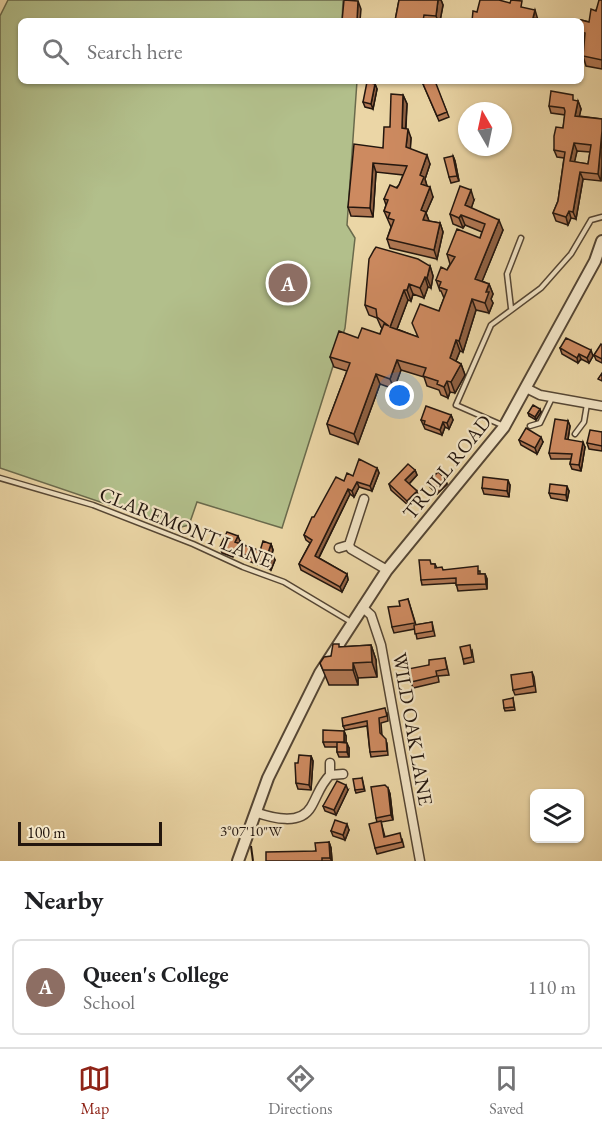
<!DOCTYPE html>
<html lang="en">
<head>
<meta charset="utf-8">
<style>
	:root { --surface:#fff; --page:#f2f2f2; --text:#202124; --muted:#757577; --line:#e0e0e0; --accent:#8f2418 }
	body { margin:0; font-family:"EB Garamond",serif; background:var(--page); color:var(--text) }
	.controls { position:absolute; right:18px; bottom:18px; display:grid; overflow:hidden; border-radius:9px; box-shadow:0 2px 4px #0004 }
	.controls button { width:54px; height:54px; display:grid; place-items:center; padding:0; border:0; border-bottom:2px solid var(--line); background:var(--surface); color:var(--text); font:30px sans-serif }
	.compass { position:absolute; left:458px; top:102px; width:54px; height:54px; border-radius:50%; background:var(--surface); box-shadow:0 2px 4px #0004; rotate:351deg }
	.scale { position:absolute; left:18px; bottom:15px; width:144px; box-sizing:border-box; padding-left:6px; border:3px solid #23160e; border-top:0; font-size:16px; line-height:21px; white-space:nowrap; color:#23160e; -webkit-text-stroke:4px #f2e4c5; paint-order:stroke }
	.you { position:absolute; left:400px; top:396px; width:21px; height:21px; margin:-15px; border:4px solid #fff; border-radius:50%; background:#1a73e8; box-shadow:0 0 0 9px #1a73e833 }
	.badge { display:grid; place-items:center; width:39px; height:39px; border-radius:50%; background:var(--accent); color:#fff; font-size:20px; font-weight:700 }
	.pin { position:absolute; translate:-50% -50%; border:3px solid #fff; box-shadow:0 2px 6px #0006 }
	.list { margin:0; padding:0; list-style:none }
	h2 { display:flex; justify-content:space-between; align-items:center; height:78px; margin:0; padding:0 24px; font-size:26px }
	h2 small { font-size:20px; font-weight:400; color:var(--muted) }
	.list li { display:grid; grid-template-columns:39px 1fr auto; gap:18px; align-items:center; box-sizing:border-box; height:96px; margin:0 12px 12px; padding:0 12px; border:2px solid var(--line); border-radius:9px }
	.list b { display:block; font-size:22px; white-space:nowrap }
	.list p { margin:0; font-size:20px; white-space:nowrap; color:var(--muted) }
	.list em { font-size:20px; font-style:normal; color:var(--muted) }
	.icon { flex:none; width:33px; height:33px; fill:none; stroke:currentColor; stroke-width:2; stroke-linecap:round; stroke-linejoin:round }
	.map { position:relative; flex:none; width:602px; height:861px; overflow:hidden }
	.search { position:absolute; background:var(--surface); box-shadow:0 2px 4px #0004; left:18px; right:18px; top:18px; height:66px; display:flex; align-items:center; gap:15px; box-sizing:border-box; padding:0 21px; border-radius:9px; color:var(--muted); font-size:22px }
	.sheet { height:186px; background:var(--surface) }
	nav { display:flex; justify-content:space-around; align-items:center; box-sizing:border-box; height:84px; border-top:2px solid var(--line); background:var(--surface); font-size:16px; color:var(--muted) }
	nav a { display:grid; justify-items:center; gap:3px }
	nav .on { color:var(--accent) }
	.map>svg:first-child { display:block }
</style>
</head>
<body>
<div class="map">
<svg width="602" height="861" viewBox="0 0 602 861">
	<rect width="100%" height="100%" fill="#ebd6a6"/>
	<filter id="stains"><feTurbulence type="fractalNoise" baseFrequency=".00333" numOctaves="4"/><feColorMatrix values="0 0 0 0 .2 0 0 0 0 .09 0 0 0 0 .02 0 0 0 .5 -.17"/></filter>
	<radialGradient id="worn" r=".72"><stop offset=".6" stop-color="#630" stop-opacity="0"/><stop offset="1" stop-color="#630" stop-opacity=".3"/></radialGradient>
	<path fill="#b2bf8b" stroke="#6a6a4c" stroke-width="1.5" d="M 8,0 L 343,0 L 342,21 L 21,21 L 21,81 L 357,81 L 347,225 L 355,238 L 345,328 L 282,528 L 197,502 L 189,525 L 177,528 L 0,468 L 0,16 Z"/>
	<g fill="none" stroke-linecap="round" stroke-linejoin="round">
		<g stroke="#554634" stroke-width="7">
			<path id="service" d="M 511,308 L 507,274 L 521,238
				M 504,426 L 456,405 L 491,325 L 541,288 L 571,254 L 591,220 L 602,217
				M 530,426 L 540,423 L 552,398
				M 575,434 L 584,422 L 587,404
				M 0,478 L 93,505 L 193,544 L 243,567 L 284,582 L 351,622"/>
		</g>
		<g stroke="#554634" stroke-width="11">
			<path id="minor" d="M 526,388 L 540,395 L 602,406
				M 364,499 L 349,545 L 351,549 L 387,570
				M 339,548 L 349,545
				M 362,607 L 371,615 L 381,645 L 420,861
				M 330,775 L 343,774
				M 255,812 C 272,818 300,826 311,807 C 318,795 320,785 330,775 L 330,763"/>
		</g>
		<g stroke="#554634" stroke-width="14">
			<path id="tertiary" d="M 238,861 L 268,778 L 320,673 L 387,570 L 504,427 L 595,261 L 602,241"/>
		</g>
		<use href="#service" stroke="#f2e4c5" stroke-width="4"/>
		<use href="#minor" stroke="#f2e4c5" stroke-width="8"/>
		<use href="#tertiary" stroke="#f2e4c5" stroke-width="10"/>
	</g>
	<path fill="#b07753" stroke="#23160e" stroke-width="1.5" fill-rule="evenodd" d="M 399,0 L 441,0 L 443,5 L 440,21 L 395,21 Z
		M 602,0 L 602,69 L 586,66 L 583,56 L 584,42 L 582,41 L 581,38 L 581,20 L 589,22 Z
		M 430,81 L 445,81 L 444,83 L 435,83 L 449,117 L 439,121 L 423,84 Z
		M 375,84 L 377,89 L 373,109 L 365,107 L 363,102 Z
		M 403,95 L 407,104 L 406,128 L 411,138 L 410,149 L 430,164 L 425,179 L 427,186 L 433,197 L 426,213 L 429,221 L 440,223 L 443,232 L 437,259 L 390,248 L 387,239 L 391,227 L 384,211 L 386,205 L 384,199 L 399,185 L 403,175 L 376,172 L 373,217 L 351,216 L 348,207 L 383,148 L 390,127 Z
		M 576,101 L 578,101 L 581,109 L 579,116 L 602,119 L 601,181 L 583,179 L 576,219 L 571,218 L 568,225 L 556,221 L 553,213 L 558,201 L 564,158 L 557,157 L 554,150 L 563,128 L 565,115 L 551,113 L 549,106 ZM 577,151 L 590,152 L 588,164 L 574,162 Z
		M 453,156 L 455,161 L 459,181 L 451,183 L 449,177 Z
		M 474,200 L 471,208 L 503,230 L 482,281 L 489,284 L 493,294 L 491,299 L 493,303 L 489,313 L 476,310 L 463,352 L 460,351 L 456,361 L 461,364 L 465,375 L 455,393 L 450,392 L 448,398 L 441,395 L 439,390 L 427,386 L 424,377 L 401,370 L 394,389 L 380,384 L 358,444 L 330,434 L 327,424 L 347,371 L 334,367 L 330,357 L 358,338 L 380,334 L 382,328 L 381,327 L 377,318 L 369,315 L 365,305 L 430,266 L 433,276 L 431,288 L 428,287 L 424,298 L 413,294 L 411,301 L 408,300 L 397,329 L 417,337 L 439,311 L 444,298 L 441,291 L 440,291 L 436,280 L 447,270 L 450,264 L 447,254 L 480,238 L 482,232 L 465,225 L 463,228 L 453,224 L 450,214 Z
		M 602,345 L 602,363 L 596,360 L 594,355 Z
		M 560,348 L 593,356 L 589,363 L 581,359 L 578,363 L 562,354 Z
		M 541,412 L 536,420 L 529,416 L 528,413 Z
		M 451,415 L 453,420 L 449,429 L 445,427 L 442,435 L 425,429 L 421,420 Z
		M 568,421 L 570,426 L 568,440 L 585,447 L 581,471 L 572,469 L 570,464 L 571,459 L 551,459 L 549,453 Z
		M 602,432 L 602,451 L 589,449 L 587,443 Z
		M 519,440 L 543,442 L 537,454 L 521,445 Z
		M 377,468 L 379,473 L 372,491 L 359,487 L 354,497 L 350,494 L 319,558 L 347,574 L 348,580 L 342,592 L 301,570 L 299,564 L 310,543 L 306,540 L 304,535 L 314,517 L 344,481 Z
		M 415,470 L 417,475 L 409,484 L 417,491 L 418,496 L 409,506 L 391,490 L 389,484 Z
		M 445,478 L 447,484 L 437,494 L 430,487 L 428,482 Z
		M 510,485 L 509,497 L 484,494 L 482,488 Z
		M 569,491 L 567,501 L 551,498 L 549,493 Z
		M 240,541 L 239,543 L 260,551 L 271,544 L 273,550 L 272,555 L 275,560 L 271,570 L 234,555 L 233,557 L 222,553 L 220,547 Z
		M 432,564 L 435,564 L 437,568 L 443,570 L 480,571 L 480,574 L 485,574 L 487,579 L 487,589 L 458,591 L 456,583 L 422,585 L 421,580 Z
		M 408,599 L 416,625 L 432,622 L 435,636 L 417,639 L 415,629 L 394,633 L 392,627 L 400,606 Z
		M 371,645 L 376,660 L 377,677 L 358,678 L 358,685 L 329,685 L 320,663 L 331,656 L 340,647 Z
		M 472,650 L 474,662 L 464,664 L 463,659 Z
		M 445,658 L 449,675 L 438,676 L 439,682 L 413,688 L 411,682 L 429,665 Z
		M 532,672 L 534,677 L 536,692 L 515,695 L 513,690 Z
		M 513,698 L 515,710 L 505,711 L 504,708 Z
		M 387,713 L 388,721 L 381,723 L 382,735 L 387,743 L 388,755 L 371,757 L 370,752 L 367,726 L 345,730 L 343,726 Z
		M 344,731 L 346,736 L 346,743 L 349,748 L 349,757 L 339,757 L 337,752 L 337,747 L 325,747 L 323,742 Z
		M 311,756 L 313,761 L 311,790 L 298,789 L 296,783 L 298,763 Z
		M 362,778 L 365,791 L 356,793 L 355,790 Z
		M 388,788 L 390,794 L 393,820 L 381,822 L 385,837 L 402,839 L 404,847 L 377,854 L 375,848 L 377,822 L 376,818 Z
		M 348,790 L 336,815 L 325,811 L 323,806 Z
		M 349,830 L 345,840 L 333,836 L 331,831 Z
		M 329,842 L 331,848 L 332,861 L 266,861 L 316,851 Z"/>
	<path fill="#906143" stroke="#23160e" stroke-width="1.5" d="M 438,0 L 441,0 L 443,5 L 440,21 L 438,21 L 436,16 Z
		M 358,1 L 361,9 L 360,21 L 357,21 Z
		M 535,10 L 538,20 L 533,18 Z
		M 375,84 L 377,89 L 373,109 L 371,104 Z
		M 403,95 L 407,104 L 405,137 L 402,128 Z
		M 578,101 L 581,109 L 578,123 L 575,116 Z
		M 408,129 L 411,138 L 410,156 L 406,147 Z
		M 602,131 L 602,166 L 601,181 L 598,174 Z
		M 574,143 L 577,151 L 573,169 L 570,161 Z
		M 427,155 L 430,164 L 425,179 L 427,186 L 425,193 L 421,184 L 420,175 Z
		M 453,156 L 455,161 L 459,181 L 457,176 Z
		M 373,163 L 376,172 L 373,217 L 370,208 Z
		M 580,172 L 583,179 L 576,219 L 573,212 Z
		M 430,187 L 433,197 L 426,213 L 429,221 L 426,229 L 421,210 Z
		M 471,190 L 474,200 L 469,215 L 465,205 Z
		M 569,211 L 571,218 L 568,225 L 566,217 Z
		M 461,215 L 465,225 L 463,228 L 459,218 Z
		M 499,220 L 503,230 L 479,289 L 475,279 Z
		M 440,223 L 443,232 L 437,259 L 434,250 Z
		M 430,266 L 433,276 L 431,288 L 427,278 Z
		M 425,277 L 428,287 L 424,298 L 420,288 Z
		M 409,284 L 413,294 L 411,301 L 407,290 Z
		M 489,284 L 493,294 L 491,299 L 493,303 L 489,313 L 485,303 L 486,292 Z
		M 404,290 L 408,300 L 394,337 L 390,327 Z
		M 472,299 L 476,310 L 463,352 L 459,341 Z
		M 456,340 L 460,351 L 453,368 L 450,358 Z
		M 591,350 L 593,356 L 589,363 L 587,358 Z
		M 579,354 L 581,359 L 578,363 L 577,358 Z
		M 397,360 L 401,370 L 394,389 L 390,379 Z
		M 461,364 L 465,375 L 455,393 L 451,382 Z
		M 376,374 L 380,384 L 358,444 L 354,434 Z
		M 447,381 L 450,392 L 448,398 L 444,387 Z
		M 540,409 L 541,412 L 536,420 L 535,417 Z
		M 451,415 L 453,420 L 449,429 L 447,423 Z
		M 568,421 L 570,426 L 567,445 L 565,439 Z
		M 443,422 L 445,427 L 442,435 L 440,430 Z
		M 541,437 L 543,442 L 537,454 L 535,448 Z
		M 583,442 L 585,447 L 581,471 L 579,465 Z
		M 377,468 L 379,473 L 372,491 L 370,486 Z
		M 415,470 L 417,475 L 407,486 L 405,480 Z
		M 445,478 L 447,484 L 437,494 L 435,489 Z
		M 508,480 L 510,485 L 509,497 L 507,491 Z
		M 357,482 L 359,487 L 354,497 L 352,491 Z
		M 567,486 L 569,491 L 567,501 L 566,495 Z
		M 348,489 L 350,494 L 317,561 L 315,556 Z
		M 417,491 L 418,496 L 409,506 L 407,501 Z
		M 238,536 L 240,541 L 237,547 L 235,542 Z
		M 271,544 L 273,550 L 270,559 L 268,553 Z
		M 273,555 L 275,560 L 271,570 L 269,565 Z
		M 347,574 L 348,580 L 342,592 L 340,587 Z
		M 485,574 L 487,579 L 487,589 L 486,584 Z
		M 371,645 L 376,660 L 377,677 L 372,662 Z
		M 353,663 L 358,678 L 358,685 L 353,670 Z
		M 344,731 L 346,736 L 346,747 L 344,742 Z
		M 347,743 L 349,748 L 349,757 L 347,752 Z
		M 311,756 L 313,761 L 311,790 L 309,785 Z
		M 346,785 L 348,790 L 336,815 L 334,810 Z
		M 388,788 L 390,794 L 393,820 L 391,815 Z
		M 347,824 L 349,830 L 345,840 L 343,835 Z
		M 329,842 L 331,848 L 332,861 L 330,858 Z"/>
	<path fill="#cd8a60" stroke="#23160e" stroke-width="1.5" fill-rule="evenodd" d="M 344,0 L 358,1 L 357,21 L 342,21 Z
		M 399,0 L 438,0 L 436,16 L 424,15 L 423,21 L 395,21 Z
		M 480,0 L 499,0 L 510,3 L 511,0 L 522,1 L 521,7 L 535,10 L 533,18 L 539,19 L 539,21 L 472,21 L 473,11 L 477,12 Z
		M 599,0 L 602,0 L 602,60 L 583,56 L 585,33 L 581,32 L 581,20 L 589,22 L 591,9 L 596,11 Z
		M 430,81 L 435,81 L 447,112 L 437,116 L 423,84 Z
		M 367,82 L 375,84 L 371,104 L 363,102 Z
		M 551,91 L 573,95 L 573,100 L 578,101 L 575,116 L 602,119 L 602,131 L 598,174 L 580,172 L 573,212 L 569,211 L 566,217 L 553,213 L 558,201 L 565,152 L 554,150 L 554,136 L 556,127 L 563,128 L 565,111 L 564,108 L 549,106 ZM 574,143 L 591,145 L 588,164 L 570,161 Z
		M 391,94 L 403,95 L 402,128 L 408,129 L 406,147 L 427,155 L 420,175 L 424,177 L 421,184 L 430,187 L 421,210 L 426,212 L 423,220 L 440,223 L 434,250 L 387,239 L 394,220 L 388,218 L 390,213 L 384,211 L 388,200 L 384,199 L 390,185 L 397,188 L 399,185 L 407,166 L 373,163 L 370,208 L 348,207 L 354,144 L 383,148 L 384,127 L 390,127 Z
		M 453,156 L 457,176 L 449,177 L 444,158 Z
		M 460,186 L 471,190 L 465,205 L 499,220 L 475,279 L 489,284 L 486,292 L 489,292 L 485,303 L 472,299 L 459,341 L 456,340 L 450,358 L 461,364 L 451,382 L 447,381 L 444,387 L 437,384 L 438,381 L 423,376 L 426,368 L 397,360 L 390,379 L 376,374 L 354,434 L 327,424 L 350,363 L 330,357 L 339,331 L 358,338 L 362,328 L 380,334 L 384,324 L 389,326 L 377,317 L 376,309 L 365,305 L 369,259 L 374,250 L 376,247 L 418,259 L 430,266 L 427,278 L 425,277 L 420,288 L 409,284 L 407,290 L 404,290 L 390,327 L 418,337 L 412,323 L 420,304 L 439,311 L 447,290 L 439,287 L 441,282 L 436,280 L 441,267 L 447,270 L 455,257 L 447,254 L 457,229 L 480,238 L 485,224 L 461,215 L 459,218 L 450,214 Z
		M 566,338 L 591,350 L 587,358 L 579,354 L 577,358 L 560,348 Z
		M 601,344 L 602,345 L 602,359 L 594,355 Z
		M 602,373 L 602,381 L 598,379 Z
		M 533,405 L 540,409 L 535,417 L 528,413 Z
		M 426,406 L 451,415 L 447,423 L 443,422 L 440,430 L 424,424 L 425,421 L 421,420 Z
		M 555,419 L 568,421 L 565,439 L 583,442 L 579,465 L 570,464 L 572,454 L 549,453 Z
		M 526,428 L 541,437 L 535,448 L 519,440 Z
		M 590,430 L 602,432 L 602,446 L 587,443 Z
		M 359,459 L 377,468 L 370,486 L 357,482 L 352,491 L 348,489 L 315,556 L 347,574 L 340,587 L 299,564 L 312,540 L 304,535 L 312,517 L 314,517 L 336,477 L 344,481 L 347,473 L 353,476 Z
		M 408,464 L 415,470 L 405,480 L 417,491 L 407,501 L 389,484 Z
		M 438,472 L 445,478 L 435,489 L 428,482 Z
		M 483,477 L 508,480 L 507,491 L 482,488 Z
		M 550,484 L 567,486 L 566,495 L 549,493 Z
		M 227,532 L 238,536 L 235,542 L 260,551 L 263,541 L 271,544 L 268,553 L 273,555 L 269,565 L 232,549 L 231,552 L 220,547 Z
		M 419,560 L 430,560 L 431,564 L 435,564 L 435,568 L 442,567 L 443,570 L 478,566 L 478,574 L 485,574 L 486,584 L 456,585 L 456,578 L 421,580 Z
		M 408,599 L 415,623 L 392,627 L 388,607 L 400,606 L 399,601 Z
		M 432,622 L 433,631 L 415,634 L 414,625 Z
		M 333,644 L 339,644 L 339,647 L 371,645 L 372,662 L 353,663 L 353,670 L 323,670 L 320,663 L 324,657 L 331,656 Z
		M 470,645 L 472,657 L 463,659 L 460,647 Z
		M 445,658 L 447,669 L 436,671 L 437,676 L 411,682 L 408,669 L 429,665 L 429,660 Z
		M 532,672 L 534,686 L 513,690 L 511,675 Z
		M 513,698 L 514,707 L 504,708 L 503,700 Z
		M 385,708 L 387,716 L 379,718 L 380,733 L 386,739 L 387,751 L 370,752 L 367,721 L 343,726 L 342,718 Z
		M 323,730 L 344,731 L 344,742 L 323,742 Z
		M 337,742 L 347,743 L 347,752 L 337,752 Z
		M 299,755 L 311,756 L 309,785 L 296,783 L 295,763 L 298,763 Z
		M 362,778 L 364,789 L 355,790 L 353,779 Z
		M 337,781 L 346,785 L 334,810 L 323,806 Z
		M 385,785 L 388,788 L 391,815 L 376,818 L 371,787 Z
		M 335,820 L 347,824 L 343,835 L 331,831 Z
		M 381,821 L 384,837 L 400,833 L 402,842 L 375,848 L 369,824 Z
		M 329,842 L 330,858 L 322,858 L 322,861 L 266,861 L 266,852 L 316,851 L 315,843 Z"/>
	<path fill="none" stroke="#23160e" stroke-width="2" d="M 251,846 L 253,861"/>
	<g text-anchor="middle" stroke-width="4.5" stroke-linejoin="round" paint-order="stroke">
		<g font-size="20" fill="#23160e" stroke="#f2e4c5">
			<text transform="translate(447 467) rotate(-51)" y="7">TRULL ROAD</text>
			<text transform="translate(186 527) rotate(22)" y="7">CLAREMONT LANE</text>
			<text transform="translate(413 729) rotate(80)" y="7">WILD OAK LANE</text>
		</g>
	</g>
	<g font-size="15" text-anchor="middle" fill="#23160e" stroke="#f2e4c5" stroke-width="4.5" stroke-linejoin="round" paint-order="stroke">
		<text x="251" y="836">3°07'10"W</text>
	</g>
	<rect width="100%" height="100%" filter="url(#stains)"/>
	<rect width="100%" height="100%" fill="url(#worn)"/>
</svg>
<div class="controls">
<button><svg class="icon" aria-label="layers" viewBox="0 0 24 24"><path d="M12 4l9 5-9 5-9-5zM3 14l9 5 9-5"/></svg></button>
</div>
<svg class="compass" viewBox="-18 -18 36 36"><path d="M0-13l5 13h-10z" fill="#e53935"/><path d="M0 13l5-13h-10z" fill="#757577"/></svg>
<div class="scale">100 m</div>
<div class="you"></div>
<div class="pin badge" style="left:288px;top:283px;background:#8d6e63">A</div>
<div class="search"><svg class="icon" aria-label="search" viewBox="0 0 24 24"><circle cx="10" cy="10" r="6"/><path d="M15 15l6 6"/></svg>Search here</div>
</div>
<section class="sheet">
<h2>Nearby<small></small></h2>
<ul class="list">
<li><span class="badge" style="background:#8d6e63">A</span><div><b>Queen's College</b><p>School</p></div><em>110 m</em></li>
</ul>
</section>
<nav>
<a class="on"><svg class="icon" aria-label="map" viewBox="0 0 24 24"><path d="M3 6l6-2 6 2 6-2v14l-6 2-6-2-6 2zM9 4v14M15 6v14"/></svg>Map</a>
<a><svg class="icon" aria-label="directions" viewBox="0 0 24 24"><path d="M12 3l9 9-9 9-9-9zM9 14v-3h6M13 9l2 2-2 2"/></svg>Directions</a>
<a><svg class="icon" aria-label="saved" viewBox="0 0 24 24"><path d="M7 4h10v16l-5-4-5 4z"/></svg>Saved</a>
</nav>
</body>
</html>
